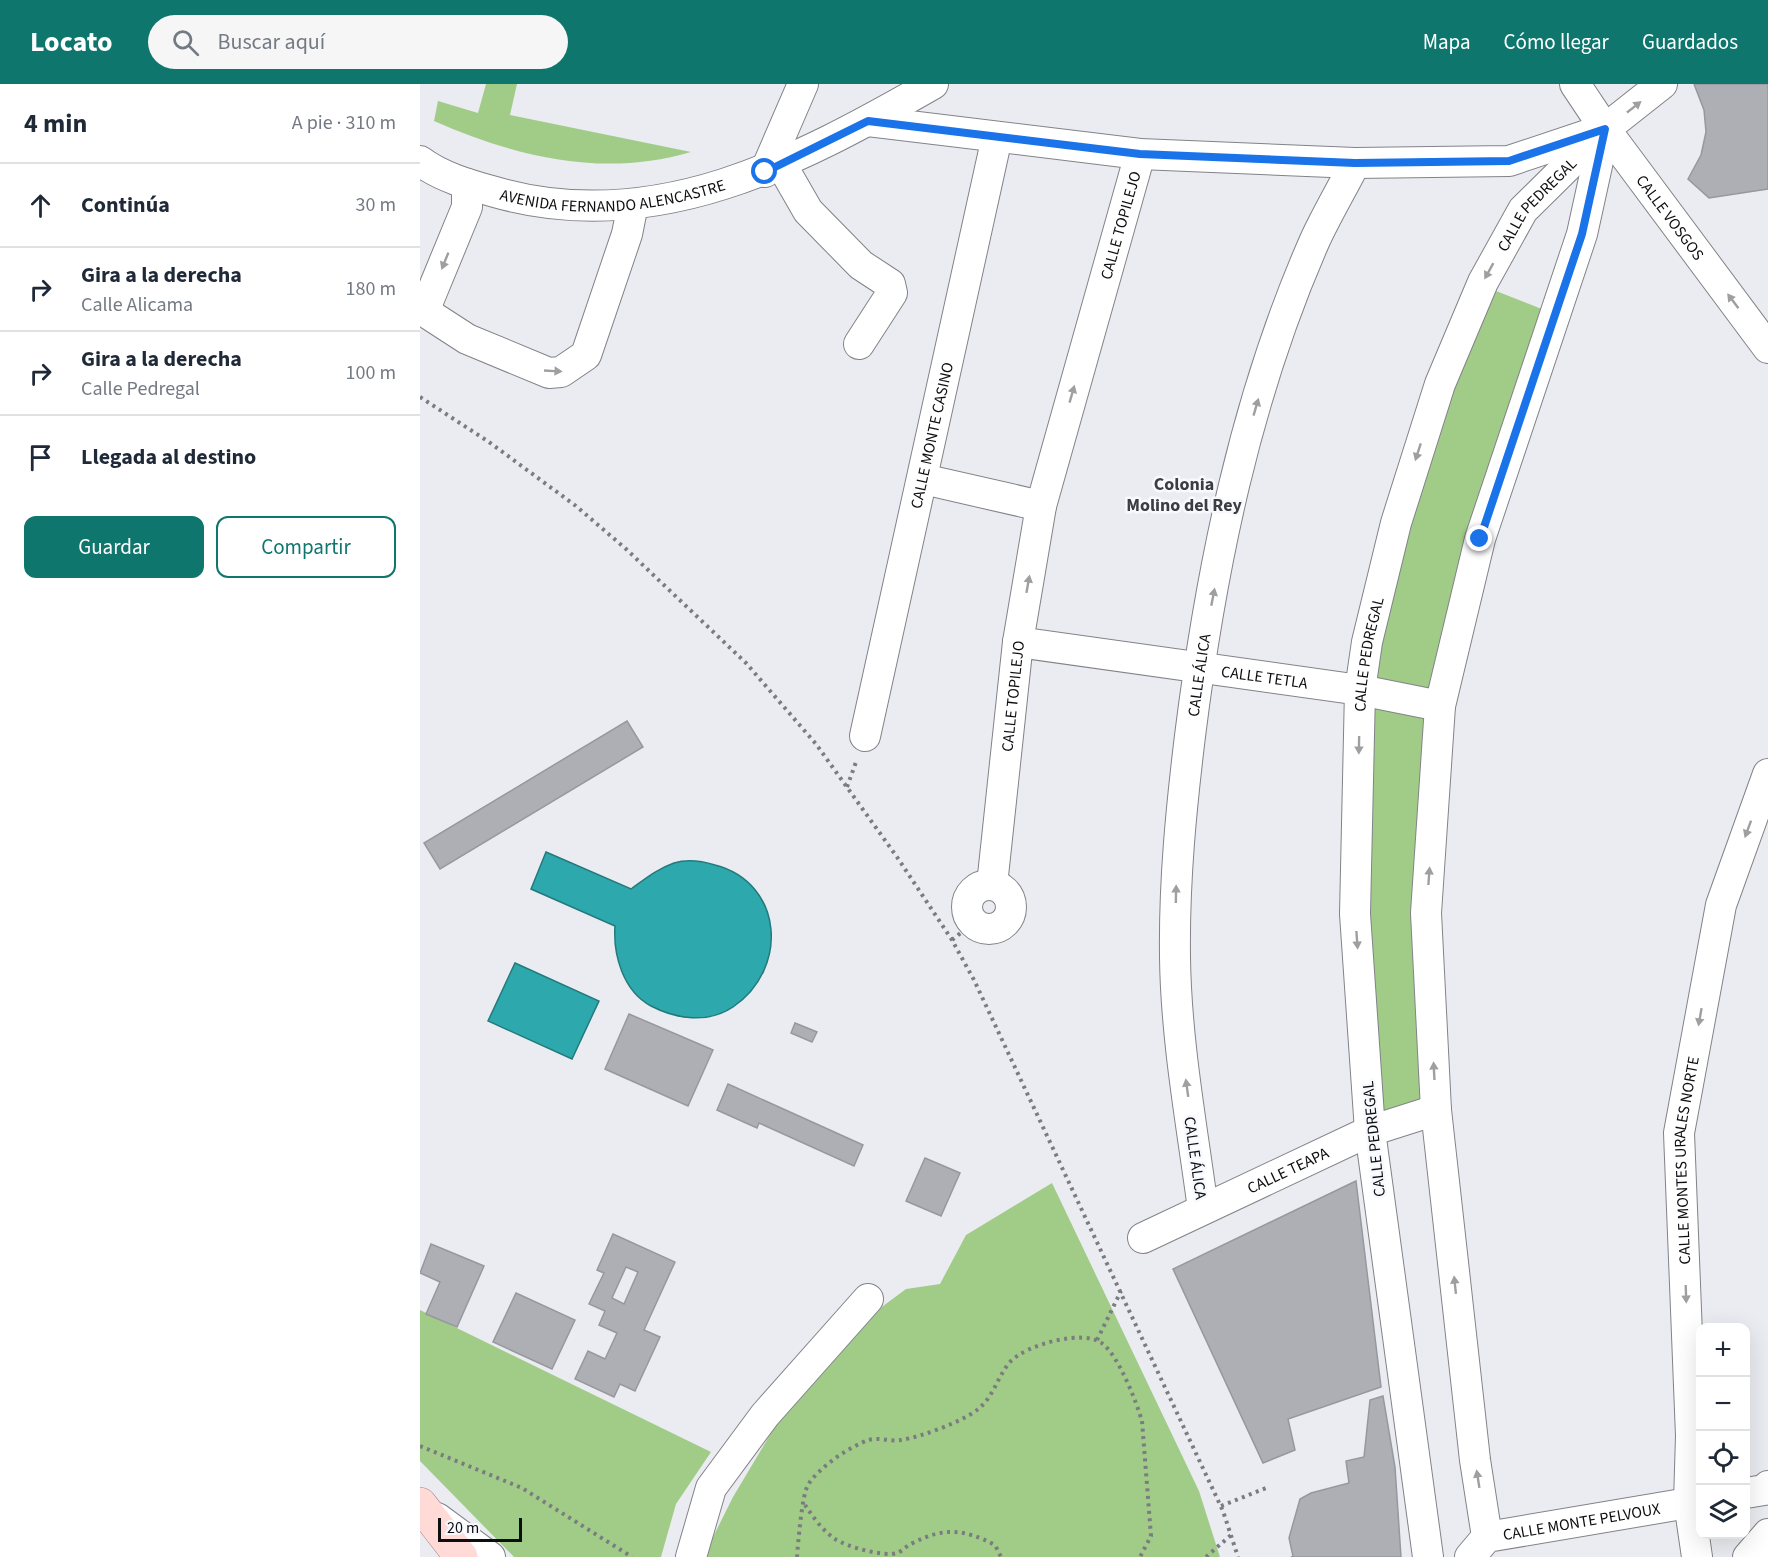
<!DOCTYPE html>
<html lang="es">
<head>
<meta charset="utf-8">
<style>
	:root { --surface:#fff; --page:#f6f6f7; --text:#1f2937; --muted:#747a83; --line:#e0e1e3; --accent:#0f766e }
	body { margin:0; font-family:"Source Sans 3",sans-serif; background:var(--page); color:var(--text) }
	.controls { position:absolute; right:18px; bottom:18px; display:grid; overflow:hidden; border-radius:12px; box-shadow:0 6px 24px #0002 }
	.controls button { width:54px; height:54px; display:grid; place-items:center; padding:0; border:0; border-bottom:2px solid var(--line); background:var(--surface); color:var(--text); font:30px sans-serif }
	.scale { position:absolute; left:18px; bottom:15px; width:84px; box-sizing:border-box; padding-left:6px; border:3px solid #0d0e0f; border-top:0; font-size:16px; line-height:21px; white-space:nowrap; color:#0d0e0f; -webkit-text-stroke:4px #f8f9fe; paint-order:stroke }
	.stop { position:absolute; width:18px; height:18px; margin:-14px; border:4px solid #1a73e8; border-radius:50%; background:#fff }
	.stop.end { background:#1a73e8; border-color:#fff; box-shadow:0 2px 6px #0008 }
	.list { margin:0; padding:0; list-style:none }
	h2 { display:flex; justify-content:space-between; align-items:center; height:78px; margin:0; padding:0 24px; font-size:26px }
	h2 small { font-size:20px; font-weight:400; color:var(--muted) }
	.list li { display:grid; grid-template-columns:39px 1fr auto; gap:18px; align-items:center; box-sizing:border-box; height:84px; padding:0 24px; border-top:2px solid var(--line) }
	.list b { display:block; font-size:22px; white-space:nowrap }
	.list p { margin:0; font-size:20px; white-space:nowrap; color:var(--muted) }
	.list em { font-size:20px; font-style:normal; color:var(--muted) }
	.actions { display:flex; gap:12px; padding:18px 24px }
	.actions a { flex:1; padding:14px 0; border:2px solid var(--accent); border-radius:12px; text-align:center; font-size:21px; color:var(--accent) }
	.actions .main { background:var(--accent); color:#fff }
	.icon { flex:none; width:33px; height:33px; fill:none; stroke:currentColor; stroke-width:2; stroke-linecap:round; stroke-linejoin:round }
	.map { position:relative; flex:none; width:1348px; height:1473px; overflow:hidden }
	header { display:flex; align-items:center; gap:36px; box-sizing:border-box; height:84px; padding:0 30px; background:var(--accent); color:#fff }
	header strong { font-size:28px }
	nav { display:flex; gap:33px; margin-inline-start:auto; font-size:21px }
	.search { width:420px; height:54px; background:var(--page); display:flex; align-items:center; gap:15px; box-sizing:border-box; padding:0 21px; border-radius:33px; color:var(--muted); font-size:22px }
	main { display:flex }
	aside { flex:1; background:var(--surface) }
	.map>svg:first-child { display:block }
</style>
</head>
<body>
<header>
<strong>Locato</strong>
<div class="search"><svg class="icon" aria-label="search" viewBox="0 0 24 24"><circle cx="10" cy="10" r="6"/><path d="M15 15l6 6"/></svg>Buscar aquí</div>
<nav><a>Mapa</a><a>Cómo llegar</a><a>Guardados</a></nav>
</header>
<main>
<aside>
<h2>4 min<small>A pie · 310 m</small></h2>
<ul class="list">
<li><svg class="icon" aria-label="ahead" viewBox="0 0 24 24"><path d="M12 20V5M6 11l6-6 6 6"/></svg><div><b>Continúa</b></div><em>30 m</em></li>
<li><svg class="icon" aria-label="right" viewBox="0 0 24 24"><path d="M7 20v-9h11M14 6l5 5-5 5"/></svg><div><b>Gira a la derecha</b><p>Calle Alicama</p></div><em>180 m</em></li>
<li><svg class="icon" aria-label="right" viewBox="0 0 24 24"><path d="M7 20v-9h11M14 6l5 5-5 5"/></svg><div><b>Gira a la derecha</b><p>Calle Pedregal</p></div><em>100 m</em></li>
<li><svg class="icon" aria-label="arrive" viewBox="0 0 24 24"><path d="M6 21V4h12l-3 4 3 4H6"/></svg><div><b>Llegada al destino</b></div></li>
</ul>
<div class="actions"><a class="main">Guardar</a><a>Compartir</a></div>
</aside>
<div class="map">
<svg width="1348" height="1473" viewBox="0 0 1348 1473">
	<rect width="100%" height="100%" fill="#ebecf1"/>
	<path fill="#a1cc88" d="M 66,0 L 97,0 L 90,31 L 271,68 C 183,94 96,73 14,37 L 18,17 L 58,29 Z
		M 1066,203 L 1132,229 L 1014,644 L 1013,1024 L 952,1043 L 939,826 L 953,552 Z
		M 632,1099 L 779,1407 L 800,1473 L 287,1473 L 289,1461 L 313,1413 L 363,1329 L 428,1248 L 486,1205 L 520,1200 L 546,1151 Z
		M 0,1226 L 291,1368 L 256,1420 L 241,1473 L 94,1473 L 0,1377 Z"/>
	<path fill="#2da8ac" stroke="#237a7d" stroke-width="1.5" d="M 126,768 L 211,805 C 225,795 237,785 254,779 C 267,775 282,777 295,781 C 364,799 369,885 313,923 C 288,940 256,935 231,922 C 203,907 193,871 195,842 L 111,805 Z
		M 95,879 L 179,917 L 152,975 L 68,937 Z"/>
	<path fill="#aeafb4" stroke="#97989d" stroke-width="1.5" fill-rule="evenodd" d="M 1274,0 L 1348,0 L 1348,105 L 1289,114 L 1268,95 L 1281,71 L 1286,48 L 1284,26 Z
		M 207,637 L 223,663 L 20,785 L 4,759 Z
		M 209,930 L 293,966 L 268,1022 L 185,985 Z
		M 375,939 L 397,948 L 392,958 L 371,949 Z
		M 308,1000 L 443,1061 L 434,1082 L 339,1039 L 337,1044 L 297,1026 Z
		M 505,1074 L 540,1089 L 521,1132 L 486,1117 Z
		M 936,1097 L 961,1303 L 868,1335 L 875,1366 L 843,1379 L 753,1185 Z
		M 193,1150 L 255,1178 L 224,1246 L 240,1253 L 215,1307 L 200,1300 L 194,1313 L 155,1295 L 168,1267 L 185,1275 L 197,1249 L 179,1241 L 185,1227 L 169,1220 L 184,1189 L 177,1186 ZM 206,1183 L 218,1188 L 204,1220 L 192,1214 Z
		M 11,1160 L 64,1182 L 37,1243 L 6,1230 L 20,1198 L 0,1189 Z
		M 96,1209 L 155,1236 L 132,1285 L 73,1258 Z
		M 963,1312 L 975,1383 L 981,1473 L 871,1473 L 873,1472 L 869,1454 L 880,1415 L 891,1409 L 929,1399 L 926,1377 L 944,1373 L 950,1316 Z"/>
	<g fill="none" stroke-linecap="round" stroke-linejoin="round">
		<g stroke="#828388" stroke-width="32">
			<g id="minor">
				<path id="s1" d="M 1155,0 L 1185,45 L 1348,264"/>
				<path d="M 448,37 L 720,70 L 935,79 L 1089,77 L 1179,47"/>
				<path id="s2" d="M 0,77 C 21,93 50,101 75,108 C 235,154 378,77 513,0"/>
				<path d="M 361,80 L 388,127 L 441,181 L 470,200 L 472,209 L 439,260"/>
				<path d="M 345,88 L 383,0"/>
				<path d="M 47,100 L 47,123 L 7,220 L 10,231 L 47,255 L 129,289 L 141,288 L 166,271 L 207,150 L 213,120"/>
				<path d="M 503,395 L 621,422"/>
				<path id="s3" d="M 598,558 L 940,606 L 1020,622"/>
				<path id="s4" d="M 445,652 L 577,53"/>
				<path id="s5" d="M 572,801 L 598,558 L 621,422 L 720,70"/>
				<circle cx="569" cy="823" r="22"/>
				<path id="s6" d="M 783,1125 C 772,1042 756,957 755,873 C 754,798 761,726 770,652 C 791,484 826,312 895,156 C 907,130 922,105 935,79"/>
				<path id="s7" d="M 723,1154 L 950,1047 L 1016,1026"/>
				<path d="M 1326,1409 L 1344,1406 L 1348,1402"/>
				<path d="M 17,1434 L 70,1473"/>
				<path d="M 1067,1453 L 1055,1376 L 1016,1026 L 1006,829 L 1020,622 L 1060,455 L 1162,150 L 1185,45"/>
				<path d="M 271,1473 L 291,1404 L 345,1331 L 448,1215"/>
				<path id="s8" d="M 1008,1473 L 950,1047 L 935,830 L 940,606 L 947,558 L 976,439 L 1020,300 L 1063,198 L 1103,126 L 1185,45 L 1242,0"/>
				<path id="s9" d="M 1050,1473 L 1067,1453 L 1280,1417"/>
				<path id="s10" d="M 1277,1473 L 1269,1418 L 1271,1352 L 1259,1049 L 1301,821 L 1348,690"/>
				<path d="M 1328,1473 L 1348,1450"/>
			</g>
		</g>
		<g stroke="#aa8280" stroke-width="34">
			<path id="major" d="M 0,1420 L 41,1473"/>
		</g>
		<path stroke="#7b7c7f" stroke-width="4" stroke-dasharray="3 4.5" stroke-linecap="butt" d="M 0,313 L 69,358 L 156,422 L 206,465 L 326,579 L 396,660 L 477,773 L 532,856 L 554,896 L 803,1427 L 818,1473
			M 427,703 L 436,678
			M 532,856 L 553,839
			M 677,1256 L 701,1207
			M 0,1362 L 102,1404 L 212,1473
			M 385,1421 C 393,1433 403,1447 415,1455 C 427,1463 464,1473 477,1469 C 483,1467 487,1461 493,1459 C 524,1443 544,1445 575,1461 L 581,1473
			M 801,1422 L 846,1404
			M 377,1473 C 378,1459 382,1411 388,1401 C 398,1384 430,1362 449,1356 C 459,1353 471,1358 481,1356 C 501,1353 541,1338 557,1326 C 574,1313 577,1293 590,1278 C 605,1261 665,1244 683,1260 C 699,1273 716,1317 722,1337 L 731,1452 L 720,1473
			M 786,1473 L 811,1451"/>
		<use href="#minor" stroke="#fff" stroke-width="30"/>
		<use href="#major" stroke="#ffdad7" stroke-width="33"/>
	</g>
	<defs><path id="oneway-solid" d="M-6-.8H1V-3.2L6.5 0L1 3.2V.8H-6Z" transform="scale(1.5)"/></defs>
	<g fill="#9e9f9f">
		<use href="#oneway-solid" transform="translate(1214 23) rotate(-38)"/>
		<use href="#oneway-solid" transform="translate(25 177) rotate(112)"/>
		<use href="#oneway-solid" transform="translate(1069 187) rotate(119)"/>
		<use href="#oneway-solid" transform="translate(1313 217) rotate(-127)"/>
		<use href="#oneway-solid" transform="translate(133 287) rotate(3)"/>
		<use href="#oneway-solid" transform="translate(652 310) rotate(-74)"/>
		<use href="#oneway-solid" transform="translate(836 323) rotate(-74)"/>
		<use href="#oneway-solid" transform="translate(998 368) rotate(108)"/>
		<use href="#oneway-solid" transform="translate(608 500) rotate(-80)"/>
		<use href="#oneway-solid" transform="translate(793 513) rotate(-79)"/>
		<use href="#oneway-solid" transform="translate(939 661) rotate(91)"/>
		<use href="#oneway-solid" transform="translate(1328 745) rotate(110)"/>
		<use href="#oneway-solid" transform="translate(1009 792) rotate(-86)"/>
		<use href="#oneway-solid" transform="translate(756 810) rotate(-89)"/>
		<use href="#oneway-solid" transform="translate(937 856) rotate(86)"/>
		<use href="#oneway-solid" transform="translate(1280 933) rotate(100)"/>
		<use href="#oneway-solid" transform="translate(1014 987) rotate(-93)"/>
		<use href="#oneway-solid" transform="translate(767 1004) rotate(-98)"/>
		<use href="#oneway-solid" transform="translate(1035 1201) rotate(-96)"/>
		<use href="#oneway-solid" transform="translate(1266 1210) rotate(88)"/>
		<use href="#oneway-solid" transform="translate(1058 1395) rotate(-99)"/>
	</g>
	<g fill="none" stroke-linecap="round" stroke-linejoin="round">
		<path stroke="#1a73e8" stroke-width="8" d="M 345,88 L 448,37 L 720,70 L 935,79 L 1089,77 L 1185,45 L 1162,150 L 1060,455"/>
	</g>
	<g text-anchor="middle" stroke-width="5" stroke-linejoin="round" paint-order="stroke">
		<g font-size="16" fill="#0d0e0f" stroke="#f8f9fe">
			<text dy="6" stroke="none"><textPath href="#s2" startOffset="201">AVENIDA FERNANDO ALENCASTRE</textPath></text>
			<text dy="6" stroke="none"><textPath href="#s8" startOffset="1394">CALLE PEDREGAL</textPath></text>
			<text dy="6" stroke="none"><textPath href="#s1" startOffset="164">CALLE VOSGOS</textPath></text>
			<text dy="6" stroke="none"><textPath href="#s5" startOffset="674">CALLE TOPILEJO</textPath></text>
			<text dy="6" stroke="none"><textPath href="#s4" startOffset="308">CALLE MONTE CASINO</textPath></text>
			<text dy="6" stroke="none"><textPath href="#s8" startOffset="908">CALLE PEDREGAL</textPath></text>
			<text dy="6" stroke="none"><textPath href="#s6" startOffset="537">CALLE ÁLICA</textPath></text>
			<text dy="6" stroke="none"><textPath href="#s3" startOffset="249">CALLE TETLA</textPath></text>
			<text dy="6" stroke="none"><textPath href="#s5" startOffset="190">CALLE TOPILEJO</textPath></text>
			<text transform="translate(953 1055) rotate(-96)" y="6">CALLE PEDREGAL</text>
			<text transform="translate(776 1074) rotate(82)" y="6">CALLE ÁLICA</text>
			<text dy="6" stroke="none"><textPath href="#s10" startOffset="398">CALLE MONTES URALES NORTE</textPath></text>
			<text dy="6" stroke="none"><textPath href="#s7" startOffset="160">CALLE TEAPA</textPath></text>
			<text dy="6" stroke="none"><textPath href="#s9" startOffset="122">CALLE MONTE PELVOUX</textPath></text>
		</g>
		<g font-size="18" font-weight="bold" fill="#3c3d41" stroke="#f8f9fe">
			<text x="764" y="406">Colonia<tspan x="764" dy="21">Molino del Rey</tspan></text>
		</g>
	</g>
</svg>
<div class="controls">
<button>+</button>
<button>−</button>
<button><svg class="icon" aria-label="locate" viewBox="0 0 24 24"><circle cx="12" cy="12" r="6"/><path d="M12 2v4M12 18v4M2 12h4M18 12h4"/></svg></button>
<button><svg class="icon" aria-label="layers" viewBox="0 0 24 24"><path d="M12 4l9 5-9 5-9-5zM3 14l9 5 9-5"/></svg></button>
</div>
<div class="scale">20 m</div>
<div class="stop" style="left:345px;top:88px"></div>
<div class="stop end" style="left:1060px;top:455px"></div>
</div>
</main>
</body>
</html>
